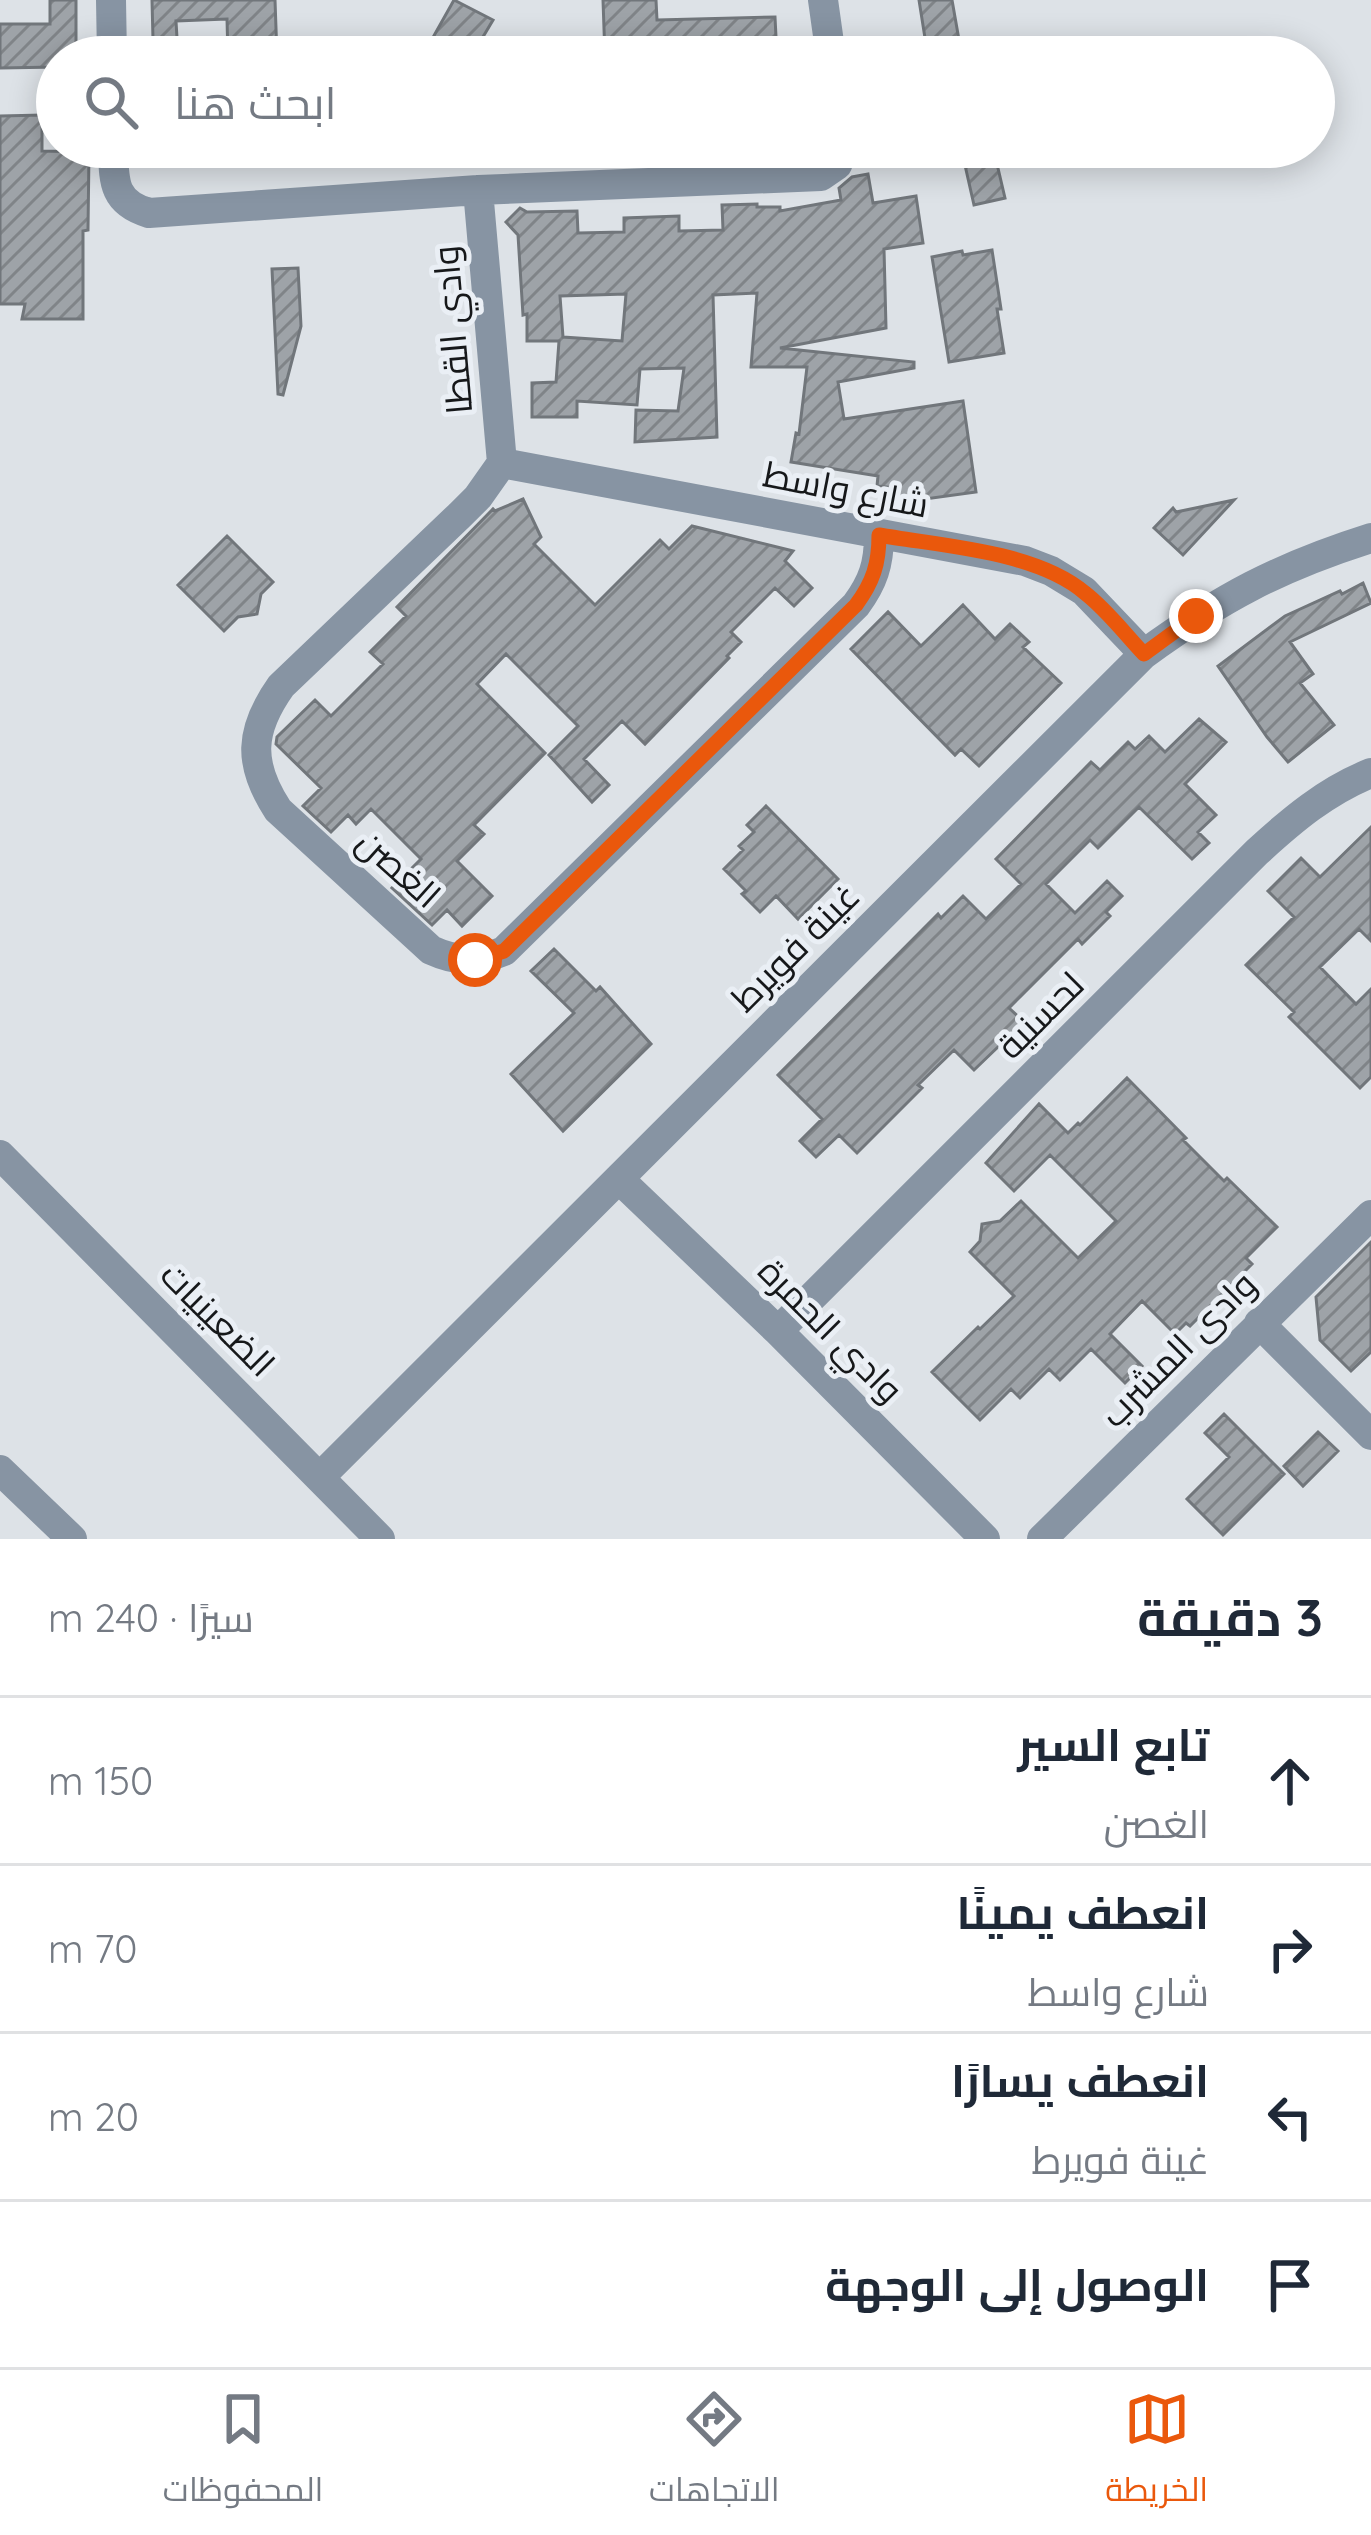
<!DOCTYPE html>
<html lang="ar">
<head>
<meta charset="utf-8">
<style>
	:root { --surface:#fff; --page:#f6f6f7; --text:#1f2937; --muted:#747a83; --line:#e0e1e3; --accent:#ea580c }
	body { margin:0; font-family:Quicksand,Cairo,sans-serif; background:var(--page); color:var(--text); direction:rtl }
	.stop { position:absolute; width:36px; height:36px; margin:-27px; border:9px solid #ea580c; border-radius:50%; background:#fff }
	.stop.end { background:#ea580c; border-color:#fff; box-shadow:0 3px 12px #0008 }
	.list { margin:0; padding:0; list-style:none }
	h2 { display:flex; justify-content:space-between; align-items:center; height:156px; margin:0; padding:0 48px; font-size:51px }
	h2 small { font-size:39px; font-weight:400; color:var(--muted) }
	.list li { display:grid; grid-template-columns:78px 1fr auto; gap:36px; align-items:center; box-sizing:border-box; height:168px; padding:0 48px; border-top:3px solid var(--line) }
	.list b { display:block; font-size:45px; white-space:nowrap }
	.list p { margin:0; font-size:39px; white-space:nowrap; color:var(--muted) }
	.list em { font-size:39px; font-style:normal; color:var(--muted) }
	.icon { flex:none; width:66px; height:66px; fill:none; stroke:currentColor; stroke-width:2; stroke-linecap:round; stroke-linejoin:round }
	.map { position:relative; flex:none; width:1371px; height:1539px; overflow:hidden; direction:ltr }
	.search { position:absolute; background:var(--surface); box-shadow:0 6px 30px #0003; left:36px; right:36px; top:36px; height:132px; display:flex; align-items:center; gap:30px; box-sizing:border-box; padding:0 42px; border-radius:66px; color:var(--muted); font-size:45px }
	.sheet { height:828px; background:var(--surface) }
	nav { display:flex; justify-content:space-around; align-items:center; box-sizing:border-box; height:168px; border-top:3px solid var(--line); background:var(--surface); font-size:33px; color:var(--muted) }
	nav a { display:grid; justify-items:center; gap:6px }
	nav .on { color:var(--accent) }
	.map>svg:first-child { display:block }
</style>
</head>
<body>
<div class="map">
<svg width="1371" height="1539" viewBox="0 0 1371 1539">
	<defs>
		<pattern id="building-hatch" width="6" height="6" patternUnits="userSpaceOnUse" patternTransform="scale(3)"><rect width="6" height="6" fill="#9ea3a8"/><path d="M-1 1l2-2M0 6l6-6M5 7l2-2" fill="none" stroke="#808488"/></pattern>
	</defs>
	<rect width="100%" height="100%" fill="#dde2e7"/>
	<path fill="url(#building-hatch)" stroke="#71767b" stroke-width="3" fill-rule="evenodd" d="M 50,0 L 76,0 L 76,57 L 57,57 L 57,67 L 0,68 L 0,24 L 50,24 Z
		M 152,0 L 275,0 L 277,57 L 228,57 L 227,19 L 176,21 L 177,38 L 153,39 Z
		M 454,0 L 493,20 L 471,57 L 422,57 Z
		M 603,0 L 656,0 L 657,20 L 775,17 L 777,57 L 605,57 Z
		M 919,0 L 952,0 L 962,57 L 928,57 Z
		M 42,115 L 42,151 L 89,152 L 88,230 L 83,231 L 83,319 L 22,319 L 25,304 L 0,304 L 0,116 Z
		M 984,147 L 993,147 L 1005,198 L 974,205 L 962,152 Z
		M 868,174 L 873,203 L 916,196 L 923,243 L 884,249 L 886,328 L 780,348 L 914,362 L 914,368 L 838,382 L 844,419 L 963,401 L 976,492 L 910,501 L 909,507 L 885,504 L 887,487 L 877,486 L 878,476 L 791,462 L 796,433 L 799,434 L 807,367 L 751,367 L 757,293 L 713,295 L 717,437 L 635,442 L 636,410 L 678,411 L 684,368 L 640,369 L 637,405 L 577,401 L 577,417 L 532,417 L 532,383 L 556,382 L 559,341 L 527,341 L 527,314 L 523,315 L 518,235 L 506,222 L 520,208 L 527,212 L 577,211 L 578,233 L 624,232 L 624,218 L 679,216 L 679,231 L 723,230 L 722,205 L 757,204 L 757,207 L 780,207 L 780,211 L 841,200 L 839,188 L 852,177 ZM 626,294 L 622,341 L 563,337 L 560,296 Z
		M 992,250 L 1001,309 L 997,309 L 1004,353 L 949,362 L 932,257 L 962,251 L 963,255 Z
		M 298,268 L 301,326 L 283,395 L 278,394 L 272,269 Z
		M 523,499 L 541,537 L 534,544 L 595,605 L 660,540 L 669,549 L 692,526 L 793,551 L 785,561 L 812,588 L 794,606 L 775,588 L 731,632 L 741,642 L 727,656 L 729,658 L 645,744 L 622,721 L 584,759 L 609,785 L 592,802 L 549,755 L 578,726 L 506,654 L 477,684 L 545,753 L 474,825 L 484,834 L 457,861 L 492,896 L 462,926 L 447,910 L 432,925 L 392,888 L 421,859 L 371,809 L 356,824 L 348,815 L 331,832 L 303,806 L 321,788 L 276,744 L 277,737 L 315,700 L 331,716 L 383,664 L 370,652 L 406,616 L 397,607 L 493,509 L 495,511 Z
		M 1234,500 L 1183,555 L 1154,528 L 1173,508 L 1176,512 Z
		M 227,536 L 273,582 L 261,594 L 257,614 L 238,617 L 224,631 L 178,585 Z
		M 1363,583 L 1371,603 L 1290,642 L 1313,674 L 1300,683 L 1334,725 L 1288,762 L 1267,737 L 1218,666 L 1285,616 L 1340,591 L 1342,594 Z
		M 963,605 L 995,639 L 1010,624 L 1029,642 L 1023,647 L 1061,683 L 979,766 L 961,749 L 955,755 L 851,649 L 888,612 L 921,646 Z
		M 1199,719 L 1226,742 L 1185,784 L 1216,815 L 1198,832 L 1209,843 L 1192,859 L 1139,807 L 1098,848 L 1090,840 L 1046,884 L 1075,913 L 1107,881 L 1122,896 L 1106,912 L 1110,916 L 1082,944 L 1078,939 L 1009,1008 L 1024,1022 L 974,1070 L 954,1050 L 918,1085 L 922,1088 L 857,1153 L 839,1135 L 816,1157 L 800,1141 L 822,1119 L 778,1075 L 938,914 L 941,918 L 963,896 L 986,919 L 1021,884 L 996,859 L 1091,762 L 1100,770 L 1128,742 L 1135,749 L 1149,736 L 1165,752 Z
		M 766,806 L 838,879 L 798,919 L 776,896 L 760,912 L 742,894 L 746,891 L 724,869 L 743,850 L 739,846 L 754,832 L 747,825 Z
		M 1371,827 L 1371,941 L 1359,929 L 1320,967 L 1356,1004 L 1371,989 L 1371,1077 L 1360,1088 L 1289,1017 L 1294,1012 L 1246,965 L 1294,917 L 1268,891 L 1301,858 L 1320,877 Z
		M 554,949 L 596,991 L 600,987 L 651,1044 L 563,1131 L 511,1074 L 574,1013 L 531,971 Z
		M 1127,1078 L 1186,1138 L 1183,1140 L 1224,1181 L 1227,1178 L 1277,1227 L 1246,1258 L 1252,1264 L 1190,1326 L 1186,1323 L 1175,1334 L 1142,1301 L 1110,1334 L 1142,1366 L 1125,1383 L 1091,1349 L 1060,1380 L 1049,1369 L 1020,1398 L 1011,1389 L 980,1420 L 932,1372 L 978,1327 L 980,1329 L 1014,1296 L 970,1252 L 980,1241 L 982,1224 L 1000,1221 L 1021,1201 L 1078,1258 L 1116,1221 L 1050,1155 L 1014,1191 L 986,1163 L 1039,1104 L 1068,1133 L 1078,1123 L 1080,1125 Z
		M 1371,1242 L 1371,1352 L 1351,1371 L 1320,1340 L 1316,1297 Z
		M 1224,1414 L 1284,1474 L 1223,1535 L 1187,1499 L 1229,1457 L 1205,1433 Z
		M 1318,1432 L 1338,1451 L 1303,1486 L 1284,1466 Z"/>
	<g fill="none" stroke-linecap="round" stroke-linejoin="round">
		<path stroke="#8794a3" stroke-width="30" d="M 111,0 L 112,57
			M 823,0 L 831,57
			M 113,147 C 114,180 112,202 149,213 L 478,190 L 821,176 L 837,165 L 844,147
			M 478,190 L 502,463
			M 502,463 L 478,497 L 460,515 L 281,686 C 249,731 248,764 278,810 L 431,950 C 457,962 478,962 504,951 L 856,605 C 873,582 879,564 879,535
			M 502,463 L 1025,561 L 1051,571 L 1084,591 L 1144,654
			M 0,1155 L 380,1539
			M 619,1179 L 778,1331 L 985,1539
			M 1259,1323 L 1371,1435
			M 778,1331 L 1257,852 C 1292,820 1326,791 1371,773
			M 0,1470 L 72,1539
			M 320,1477 L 1144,654 C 1221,598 1279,567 1371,538
			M 1042,1539 L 1371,1215"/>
	</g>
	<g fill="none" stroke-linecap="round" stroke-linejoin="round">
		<path stroke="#ea580c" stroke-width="15" d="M 475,960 L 504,951 L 856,605 C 873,582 879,564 879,535 C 941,546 1036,551 1085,593 C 1107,610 1125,634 1144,654 L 1196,616"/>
	</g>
	<g text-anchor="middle" stroke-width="10" stroke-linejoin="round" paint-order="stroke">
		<g font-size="36" fill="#16181a" stroke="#eaeff5">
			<text transform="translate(452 330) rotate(-95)" y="13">وادي القطا</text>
			<text transform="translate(846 489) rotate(11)" y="13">شارع واسط</text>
			<text transform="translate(399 868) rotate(42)" y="13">الغصن</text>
			<text transform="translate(795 947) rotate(-45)" y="13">غينة فويرط</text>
			<text transform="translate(1040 1015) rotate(-45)" y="13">لحسنية</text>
			<text transform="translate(218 1319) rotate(45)" y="13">الضعينيات</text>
			<text transform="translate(831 1330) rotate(45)" y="13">وادي الحمرة</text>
			<text transform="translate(1178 1349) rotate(-45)" y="13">وادى المشرب</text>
		</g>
	</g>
</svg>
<div class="stop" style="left:475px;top:960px"></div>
<div class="stop end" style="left:1196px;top:616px"></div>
<div class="search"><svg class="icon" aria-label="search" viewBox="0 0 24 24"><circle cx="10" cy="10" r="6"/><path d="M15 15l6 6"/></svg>ابحث هنا</div>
</div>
<section class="sheet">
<h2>3 دقيقة<small>سيرًا · 240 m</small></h2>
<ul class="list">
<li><svg class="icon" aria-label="ahead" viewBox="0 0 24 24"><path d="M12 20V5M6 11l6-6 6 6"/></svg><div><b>تابع السير</b><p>الغصن</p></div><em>150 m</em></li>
<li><svg class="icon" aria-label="right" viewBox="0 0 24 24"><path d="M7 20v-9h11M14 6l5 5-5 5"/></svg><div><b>انعطف يمينًا</b><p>شارع واسط</p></div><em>70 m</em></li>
<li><svg class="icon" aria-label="left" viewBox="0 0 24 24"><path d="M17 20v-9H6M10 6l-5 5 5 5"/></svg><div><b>انعطف يسارًا</b><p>غينة فويرط</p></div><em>20 m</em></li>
<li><svg class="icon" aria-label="arrive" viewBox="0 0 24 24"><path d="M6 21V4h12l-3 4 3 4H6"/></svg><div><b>الوصول إلى الوجهة</b></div></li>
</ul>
</section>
<nav>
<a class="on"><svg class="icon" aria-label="map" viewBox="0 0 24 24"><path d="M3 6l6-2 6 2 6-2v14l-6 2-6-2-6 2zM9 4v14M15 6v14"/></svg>الخريطة</a>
<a><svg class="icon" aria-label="directions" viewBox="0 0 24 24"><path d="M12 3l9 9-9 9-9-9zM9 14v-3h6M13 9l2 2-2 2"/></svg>الاتجاهات</a>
<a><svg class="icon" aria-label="saved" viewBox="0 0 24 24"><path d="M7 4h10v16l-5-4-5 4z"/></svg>المحفوظات</a>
</nav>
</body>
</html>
